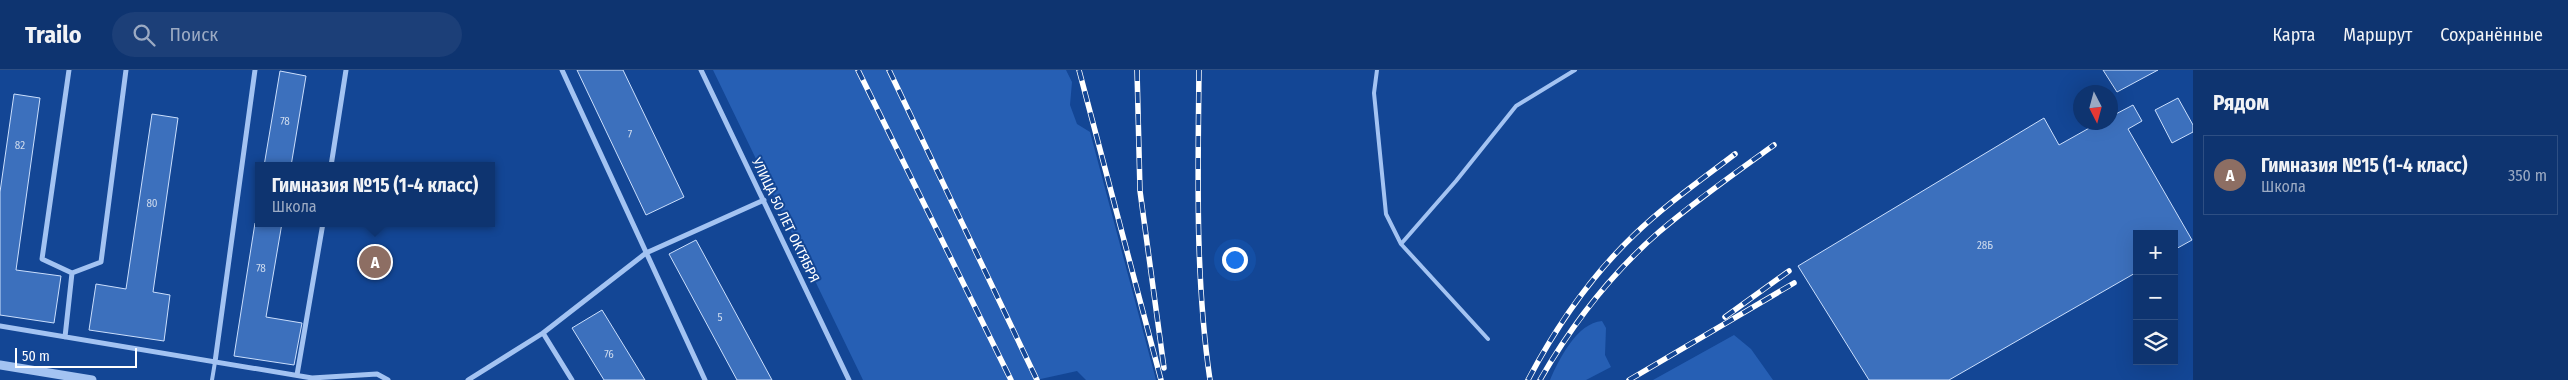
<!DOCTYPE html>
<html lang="ru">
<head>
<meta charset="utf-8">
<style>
	:root { --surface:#0e3470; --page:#1c3f78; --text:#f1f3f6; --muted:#9baac3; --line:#2e4f83; --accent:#ffda64 }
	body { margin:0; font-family:"Fira Sans Condensed",sans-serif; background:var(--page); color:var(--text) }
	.controls { position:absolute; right:15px; bottom:15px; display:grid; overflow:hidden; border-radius:0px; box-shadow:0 5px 20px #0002 }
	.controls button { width:45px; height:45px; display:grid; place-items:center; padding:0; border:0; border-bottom:1px solid var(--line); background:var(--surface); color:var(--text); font:25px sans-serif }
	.compass { position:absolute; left:2073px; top:15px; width:45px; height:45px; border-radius:50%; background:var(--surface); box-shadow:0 5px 20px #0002; rotate:174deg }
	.scale { position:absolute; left:15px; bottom:12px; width:122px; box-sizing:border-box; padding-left:5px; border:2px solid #fff; border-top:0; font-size:14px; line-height:18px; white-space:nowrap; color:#fff; -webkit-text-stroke:4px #134695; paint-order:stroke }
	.you { position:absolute; left:1234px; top:189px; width:18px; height:18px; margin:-12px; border:4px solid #fff; border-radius:50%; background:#1a73e8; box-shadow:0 0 0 8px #1a73e833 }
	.badge { display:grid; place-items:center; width:32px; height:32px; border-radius:50%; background:var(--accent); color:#fff; font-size:16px; font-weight:700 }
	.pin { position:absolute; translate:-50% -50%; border:2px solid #fff; box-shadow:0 1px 5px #0006 }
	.popup { position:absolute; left:255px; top:92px; width:240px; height:65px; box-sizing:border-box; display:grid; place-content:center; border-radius:0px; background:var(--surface); filter:drop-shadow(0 1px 4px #0005); font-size:16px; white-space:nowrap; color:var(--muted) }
	.popup b { font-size:19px; color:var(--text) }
	.popup::after { content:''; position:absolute; left:50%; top:100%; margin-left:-10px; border:10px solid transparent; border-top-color:var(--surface) }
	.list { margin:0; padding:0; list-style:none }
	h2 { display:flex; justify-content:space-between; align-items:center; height:65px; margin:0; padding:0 20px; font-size:21px }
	h2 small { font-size:16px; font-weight:400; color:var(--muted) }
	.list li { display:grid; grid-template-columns:32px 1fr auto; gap:15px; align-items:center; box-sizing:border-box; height:80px; margin:0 10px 10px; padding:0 10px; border:1px solid var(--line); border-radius:0px }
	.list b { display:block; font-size:19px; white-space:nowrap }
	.list p { margin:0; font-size:16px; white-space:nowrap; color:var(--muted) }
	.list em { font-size:16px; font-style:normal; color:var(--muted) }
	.icon { flex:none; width:28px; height:28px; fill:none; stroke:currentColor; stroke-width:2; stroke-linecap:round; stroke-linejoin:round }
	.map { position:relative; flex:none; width:2193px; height:310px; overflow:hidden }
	header { display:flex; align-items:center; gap:30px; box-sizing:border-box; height:70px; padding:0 25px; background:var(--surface); border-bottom:1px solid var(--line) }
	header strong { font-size:24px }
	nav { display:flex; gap:28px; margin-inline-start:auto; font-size:18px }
	.search { width:350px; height:45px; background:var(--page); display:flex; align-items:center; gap:12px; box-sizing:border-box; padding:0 18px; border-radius:28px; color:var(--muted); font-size:19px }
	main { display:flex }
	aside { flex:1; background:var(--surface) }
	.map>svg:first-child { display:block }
</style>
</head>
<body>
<header>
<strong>Trailo</strong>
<div class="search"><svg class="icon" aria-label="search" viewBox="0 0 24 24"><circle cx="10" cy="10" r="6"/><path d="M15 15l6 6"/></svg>Поиск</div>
<nav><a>Карта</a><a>Маршрут</a><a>Сохранённые</a></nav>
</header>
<main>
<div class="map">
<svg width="2193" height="310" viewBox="0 0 2193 310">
	<rect width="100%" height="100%" fill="#134695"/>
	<path fill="#265fb4" d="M 713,0 L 1066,0 L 1072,12 L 1070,35 L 1077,54 L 1090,62 L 1156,310 L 1086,310 L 1077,301 L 1036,310 L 863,310 Z
		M 1602,251 L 1606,258 L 1605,285 L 1611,297 L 1586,310 L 1550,310 C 1559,289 1577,253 1602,251 Z
		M 1734,265 L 1751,279 L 1773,310 L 1653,310 Z"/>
	<path fill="#3c70bd" stroke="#cbdffd" d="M 577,0 L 623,0 L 684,127 L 646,145 Z
		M 2103,0 L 2158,0 L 2117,22 Z
		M 280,1 L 306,6 L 291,96 L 264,96 Z
		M 14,24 L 40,28 L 16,200 L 61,206 L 54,253 L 0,245 L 0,122 Z
		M 2178,28 L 2193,55 L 2193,62 L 2172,73 L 2155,40 Z
		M 2133,35 L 2142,51 L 2128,59 L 2192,170 L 2174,180 L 2174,164 L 2137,164 L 2137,202 L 1949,310 L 1869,310 L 1798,196 L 2044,48 L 2059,75 L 2100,52 L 2110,52 L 2110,47 Z
		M 152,44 L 178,48 L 153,222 L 170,225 L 164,271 L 89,260 L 96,214 L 126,219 Z
		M 255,153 L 282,153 L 266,247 L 302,253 L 294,295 L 234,286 Z
		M 696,170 L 772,310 L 737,310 L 669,184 Z
		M 602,240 L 645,310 L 604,310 L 572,258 Z"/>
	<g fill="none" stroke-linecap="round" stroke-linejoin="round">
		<path stroke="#a3c3f2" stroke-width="4" d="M 1377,0 L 1374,23 L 1386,144 L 1401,174 L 1488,269
			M 1401,174 L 1456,111 L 1516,36 L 1575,0
			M 212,310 L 215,292"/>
		<path stroke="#a3c3f2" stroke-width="5" d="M 69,0 L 42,189 L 72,203
			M 562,0 L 705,310
			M 701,0 L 849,310
			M 331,96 L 346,0
			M 0,256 L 312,308 L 377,304 L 388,310
			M 543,263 L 572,310
			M 65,267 L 72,203 L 101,192 L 126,0
			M 215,292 L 255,0
			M 297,305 L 323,153
			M 468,310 L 543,263 L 646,183 L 764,130"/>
		<path stroke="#a3c3f2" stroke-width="9" d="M 0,295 L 92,310"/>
		<g stroke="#fff" stroke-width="5.5">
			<path id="rail" d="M 858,0 L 1011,310
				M 889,0 L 1037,310
				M 1079,0 L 1161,310
				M 1137,0 L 1140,121 L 1164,298
				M 1199,0 C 1198,104 1195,207 1210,310
				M 1725,247 L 1789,201
				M 1528,310 C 1556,257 1590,207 1634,165 C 1665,135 1701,110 1735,84
				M 1540,310 C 1571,256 1612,203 1659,162 C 1695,131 1735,103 1774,75
				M 1629,310 L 1794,213"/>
		</g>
		<use href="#rail" stroke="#134695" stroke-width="4" stroke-dasharray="11" stroke-linecap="butt"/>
	</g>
	<g text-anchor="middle" stroke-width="4" stroke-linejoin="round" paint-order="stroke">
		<g font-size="11" fill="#cedbee">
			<text x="285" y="55">78</text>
			<text x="630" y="68">7</text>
			<text x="20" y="79">82</text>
			<text x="152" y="137">80</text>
			<text x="1985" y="179">28Б</text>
			<text x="261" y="202">78</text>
			<text x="720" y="251">5</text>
			<text x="609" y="288">76</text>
		</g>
		<g font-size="14" fill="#fff" stroke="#134695">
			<text transform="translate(786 150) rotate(64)" y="5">УЛИЦА 50 ЛЕТ ОКТЯБРЯ</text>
		</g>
	</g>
</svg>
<div class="controls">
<button>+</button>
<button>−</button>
<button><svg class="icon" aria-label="layers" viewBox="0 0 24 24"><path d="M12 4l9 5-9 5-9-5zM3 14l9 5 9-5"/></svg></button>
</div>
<svg class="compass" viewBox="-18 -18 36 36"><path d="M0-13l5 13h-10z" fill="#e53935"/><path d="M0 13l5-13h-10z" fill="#9baac3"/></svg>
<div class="scale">50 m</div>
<div class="you"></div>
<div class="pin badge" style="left:375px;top:192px;background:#8d6e63">A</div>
<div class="popup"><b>Гимназия №15 (1-4 класс)</b>Школа</div>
</div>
<aside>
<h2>Рядом<small></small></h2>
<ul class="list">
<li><span class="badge" style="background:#8d6e63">A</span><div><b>Гимназия №15 (1-4 класс)</b><p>Школа</p></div><em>350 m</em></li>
</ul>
</aside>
</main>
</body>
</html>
